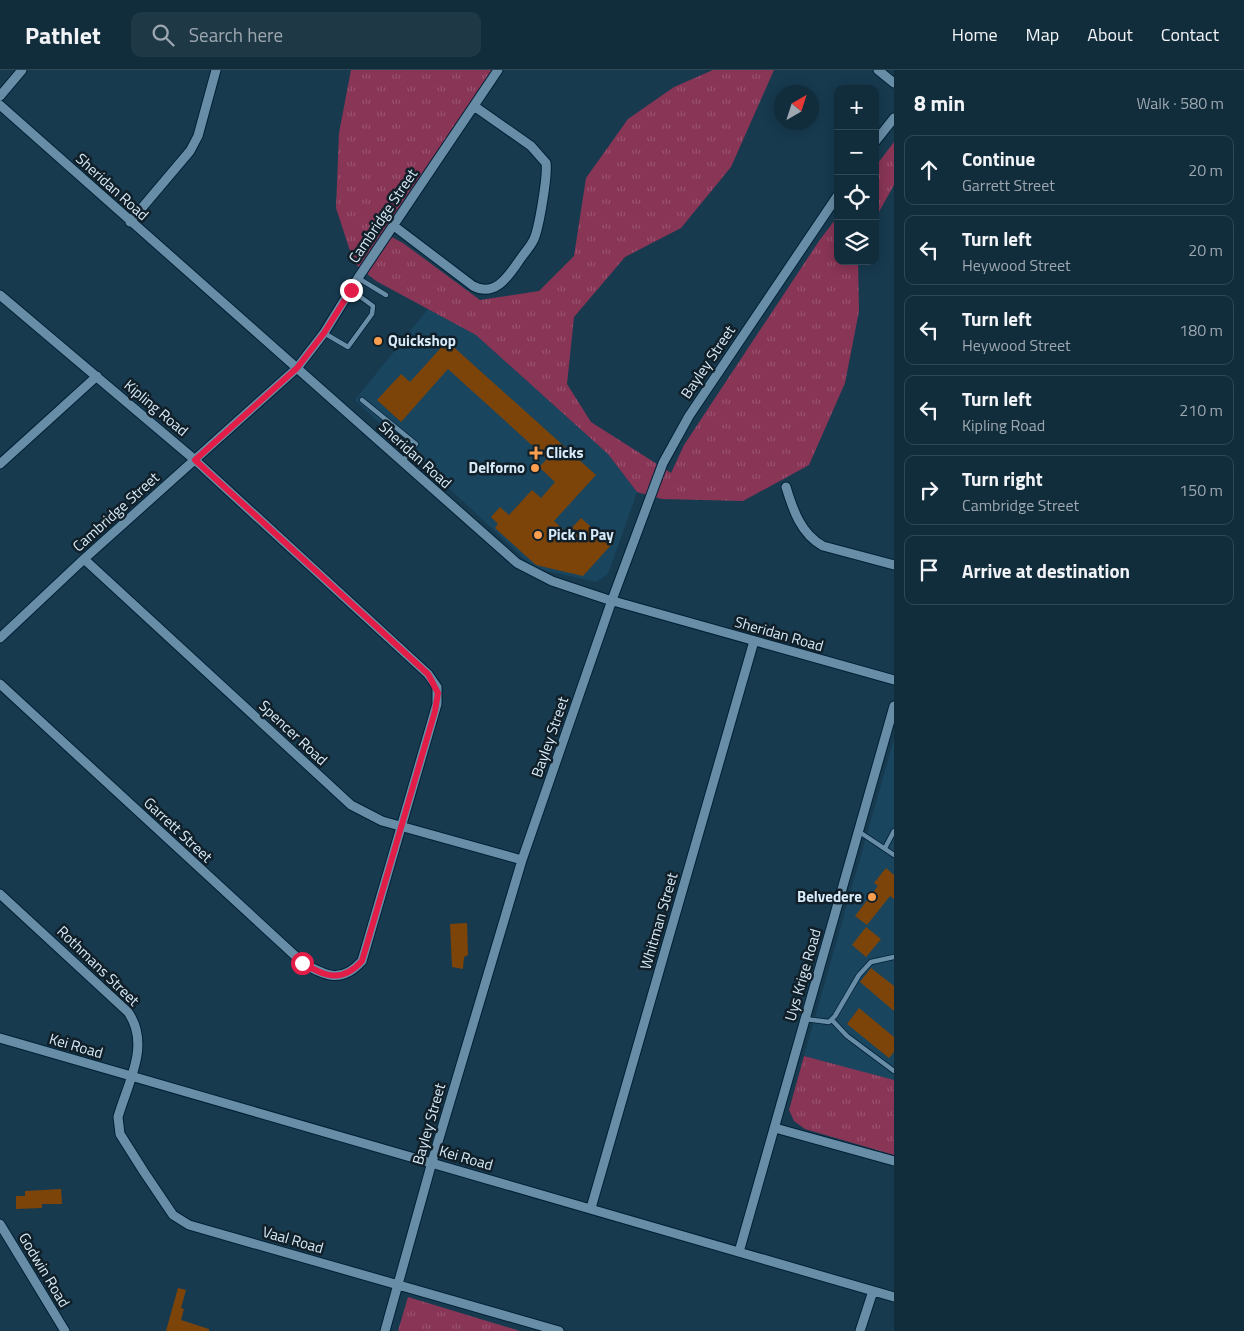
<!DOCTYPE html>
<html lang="en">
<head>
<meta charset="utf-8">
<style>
	:root { --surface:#112c3b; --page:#1e3846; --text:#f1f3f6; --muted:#9ca7af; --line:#304855 }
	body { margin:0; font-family:"Titillium Web",sans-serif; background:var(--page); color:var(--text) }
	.controls { position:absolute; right:15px; top:15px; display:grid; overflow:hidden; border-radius:10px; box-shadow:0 2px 12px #0003 }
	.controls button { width:45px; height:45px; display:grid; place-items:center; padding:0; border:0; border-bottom:1px solid var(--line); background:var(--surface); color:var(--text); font:25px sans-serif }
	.compass { position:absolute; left:774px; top:15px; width:45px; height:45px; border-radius:50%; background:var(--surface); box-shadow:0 2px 12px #0003; rotate:39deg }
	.stop { position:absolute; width:15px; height:15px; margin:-11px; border:4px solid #e11d48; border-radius:50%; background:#fff }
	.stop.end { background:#e11d48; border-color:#fff; box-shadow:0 1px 5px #0008 }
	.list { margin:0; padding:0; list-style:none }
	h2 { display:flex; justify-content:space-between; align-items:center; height:65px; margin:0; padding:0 20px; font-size:21px }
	h2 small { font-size:16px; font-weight:400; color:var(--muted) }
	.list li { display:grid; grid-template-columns:32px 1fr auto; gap:15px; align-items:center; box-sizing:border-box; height:70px; margin:0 10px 10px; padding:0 10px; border:1px solid var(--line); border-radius:10px }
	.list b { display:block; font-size:19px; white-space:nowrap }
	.list p { margin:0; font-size:16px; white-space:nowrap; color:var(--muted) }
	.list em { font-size:16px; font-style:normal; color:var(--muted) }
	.icon { flex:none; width:28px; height:28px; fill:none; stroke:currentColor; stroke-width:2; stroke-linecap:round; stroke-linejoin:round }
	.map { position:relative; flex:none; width:894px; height:1261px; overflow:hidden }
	header { display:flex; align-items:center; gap:30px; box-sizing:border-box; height:70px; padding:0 25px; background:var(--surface); border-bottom:1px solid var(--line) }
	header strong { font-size:24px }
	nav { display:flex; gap:28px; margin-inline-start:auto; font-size:18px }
	.search { width:350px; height:45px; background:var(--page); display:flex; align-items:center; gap:12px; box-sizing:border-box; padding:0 18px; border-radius:10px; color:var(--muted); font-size:19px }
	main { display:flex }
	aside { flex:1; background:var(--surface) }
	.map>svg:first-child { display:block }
</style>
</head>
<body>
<header>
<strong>Pathlet</strong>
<div class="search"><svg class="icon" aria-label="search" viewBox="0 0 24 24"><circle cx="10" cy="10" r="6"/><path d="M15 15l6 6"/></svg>Search here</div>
<nav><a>Home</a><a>Map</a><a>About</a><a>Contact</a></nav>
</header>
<main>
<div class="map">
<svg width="894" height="1261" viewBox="0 0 894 1261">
	<defs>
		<pattern id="grass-tufts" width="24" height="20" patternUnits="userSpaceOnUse" patternTransform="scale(1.25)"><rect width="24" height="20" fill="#893556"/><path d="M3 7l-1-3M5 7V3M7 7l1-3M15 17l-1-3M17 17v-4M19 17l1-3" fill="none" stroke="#99526f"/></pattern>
	</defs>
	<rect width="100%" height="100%" fill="#173a4f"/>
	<path fill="#1a455f" d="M 428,239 L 476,265 L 608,384 L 637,422 L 608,504 L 596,512 L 534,498 L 355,330 Z
		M 894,669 L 894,1011 L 804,986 Z"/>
	<path fill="url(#grass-tufts)" d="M 351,0 L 495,0 L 388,165 L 403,173 L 480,230 L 539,221 L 574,186 L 586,108 L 628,49 L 674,17 L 713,0 L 774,0 L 731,97 L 681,158 L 625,187 L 574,247 L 567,314 L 591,352 L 671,403 L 684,375 L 819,171 L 838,146 L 838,191 L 858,191 L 859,241 L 845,313 L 809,395 L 743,431 L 662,429 L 637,422 L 608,384 L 476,265 L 376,211 L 354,193 L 336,138 L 339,63 Z
		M 894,72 L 894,115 L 875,149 L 875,97 Z
		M 804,986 L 894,1010 L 894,1085 L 805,1059 L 794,1051 L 789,1040 Z
		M 408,1227 L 520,1261 L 398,1261 Z"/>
	<path fill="#7d440a" d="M 447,271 L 596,405 L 554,451 L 567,463 L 581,448 L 611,475 L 583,506 L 536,495 L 495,458 L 498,454 L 491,447 L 500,437 L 509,445 L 532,420 L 541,428 L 555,412 L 539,397 L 547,389 L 448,299 L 401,352 L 377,330 L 401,304 L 410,312 Z
		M 886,798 L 894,805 L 894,829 L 890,826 L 867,855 L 855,846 L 878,816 L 874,813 Z
		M 467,853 L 468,885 L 464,887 L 463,899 L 452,897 L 450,854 Z
		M 866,857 L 881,869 L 866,887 L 852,875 Z
		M 871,898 L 894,916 L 894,941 L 860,912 Z
		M 859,938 L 894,967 L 894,982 L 889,988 L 847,954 Z
		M 61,1119 L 62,1134 L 42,1134 L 42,1138 L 16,1139 L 16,1126 L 25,1126 L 25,1121 Z
		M 178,1218 L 186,1220 L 181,1238 L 184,1239 L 181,1250 L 209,1259 L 209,1261 L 166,1261 Z"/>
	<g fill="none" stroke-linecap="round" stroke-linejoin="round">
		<g stroke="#002035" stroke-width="6">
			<path id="lane" d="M 358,208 L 386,225
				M 324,263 L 348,277 L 372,244 L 373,236 L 351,220
				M 362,330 L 416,374 L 403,391
				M 858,761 L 894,785
				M 885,778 L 894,761
				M 805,949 L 829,952 L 835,946 L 859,905 L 871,892 L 894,887
				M 832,950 L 847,966 L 894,1001"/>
		</g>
		<g stroke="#002035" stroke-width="11">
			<path id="street" d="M 878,0 L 894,13
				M 0,26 L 22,0
				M 0,35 L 517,493 L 552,511 L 606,529 L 894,610
				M 875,72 L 894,48
				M 130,152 L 190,81 L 198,66 L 216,0
				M 394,156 L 473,216 C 496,228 509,205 521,188 C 525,182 531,176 534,169 C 539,158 548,105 546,93 L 531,76 L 474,36
				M 0,225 L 195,390 L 428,604 L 437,617 L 437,634 L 362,891 C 341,914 326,906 303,893 L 0,614
				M 0,394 L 97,306
				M 786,417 C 793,440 801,464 823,476 L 894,495
				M 84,489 L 351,735 L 382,751 L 522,790
				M 0,568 L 84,489 L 297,298 L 324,263 L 358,208 L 498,0
				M 0,824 L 128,942 C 151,975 128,1012 118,1047 L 120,1064 L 144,1102 L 173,1145 L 189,1155 L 559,1261
				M 0,968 L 894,1227
				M 775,1058 L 894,1091
				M 591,1138 L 754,571
				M 0,1154 L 65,1261
				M 739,1182 L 894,636
				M 385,1261 L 432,1092 L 522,790 L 612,530 L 663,393 L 689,346 L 838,125
				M 860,1261 L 873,1221"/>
		</g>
		<use href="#lane" stroke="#688da6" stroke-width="4.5"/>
		<use href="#street" stroke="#688da6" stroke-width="9"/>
	</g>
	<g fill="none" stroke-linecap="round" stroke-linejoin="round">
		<path stroke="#e11d48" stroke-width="6" d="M 302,893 C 326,906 341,914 362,891 L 435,641 L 438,623 L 428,604 L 195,390 L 297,298 L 324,263 L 351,220"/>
	</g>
	<g fill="#fb9e50" stroke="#111f29" stroke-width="2">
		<circle cx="378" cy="271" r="5"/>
		<path d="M533.5 375.5h5v5h5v5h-5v5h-5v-5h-5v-5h5z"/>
		<circle cx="535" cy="398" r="5"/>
		<circle cx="538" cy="465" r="5"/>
		<circle cx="872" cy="827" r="5"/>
	</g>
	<g text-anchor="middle" stroke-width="5" stroke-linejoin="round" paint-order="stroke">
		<g font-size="15" fill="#d7eaf8" stroke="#111f29">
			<text transform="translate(112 117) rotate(42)" y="5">Sheridan Road</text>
			<text transform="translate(383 146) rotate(-56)" y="5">Cambridge Street</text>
			<text transform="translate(708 292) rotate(-56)" y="5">Bayley Street</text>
			<text transform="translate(156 338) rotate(40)" y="5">Kipling Road</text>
			<text transform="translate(415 385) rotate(42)" y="5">Sheridan Road</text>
			<text transform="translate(116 442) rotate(-42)" y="5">Cambridge Street</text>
			<text transform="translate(779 564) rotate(16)" y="5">Sheridan Road</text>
			<text transform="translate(293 663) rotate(43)" y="5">Spencer Road</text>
			<text transform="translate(550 667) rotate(-71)" y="5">Bayley Street</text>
			<text transform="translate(178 760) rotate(43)" y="5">Garrett Street</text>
			<text transform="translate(659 851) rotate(-74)" y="5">Whitman Street</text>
			<text transform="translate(98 896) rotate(44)" y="5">Rothmans Street</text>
			<text transform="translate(803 905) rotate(-74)" y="5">Uys Krige Road</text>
			<text transform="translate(76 976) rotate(16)" y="5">Kei Road</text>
			<text transform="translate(429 1054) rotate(-74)" y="5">Bayley Street</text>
			<text transform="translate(466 1088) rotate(16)" y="5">Kei Road</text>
			<text transform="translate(293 1170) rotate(16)" y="5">Vaal Road</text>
			<text transform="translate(44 1200) rotate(59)" y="5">Godwin Road</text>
		</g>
		<g font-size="15" font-weight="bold" fill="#d7eaf8" stroke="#111f29" text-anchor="start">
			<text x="388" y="276">Quickshop</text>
			<text x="546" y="388">Clicks</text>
			<text x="525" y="403" text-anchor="end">Delforno</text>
			<text x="548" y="470">Pick n Pay</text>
			<text x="862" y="832" text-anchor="end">Belvedere</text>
		</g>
	</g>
</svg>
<div class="controls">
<button>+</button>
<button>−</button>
<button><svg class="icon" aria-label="locate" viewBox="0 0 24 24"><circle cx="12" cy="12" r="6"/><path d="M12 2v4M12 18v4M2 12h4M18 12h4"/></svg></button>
<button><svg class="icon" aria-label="layers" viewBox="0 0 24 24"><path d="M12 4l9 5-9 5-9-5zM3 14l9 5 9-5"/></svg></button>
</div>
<svg class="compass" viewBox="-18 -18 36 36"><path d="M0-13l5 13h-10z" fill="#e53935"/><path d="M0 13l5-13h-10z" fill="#9ca7af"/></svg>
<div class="stop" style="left:302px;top:893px"></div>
<div class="stop end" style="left:351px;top:220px"></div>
</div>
<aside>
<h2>8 min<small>Walk · 580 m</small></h2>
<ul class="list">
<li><svg class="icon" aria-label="ahead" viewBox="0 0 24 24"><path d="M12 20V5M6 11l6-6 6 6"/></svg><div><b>Continue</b><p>Garrett Street</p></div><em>20 m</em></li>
<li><svg class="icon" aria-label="left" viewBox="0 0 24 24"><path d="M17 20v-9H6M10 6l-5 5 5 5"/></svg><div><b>Turn left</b><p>Heywood Street</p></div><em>20 m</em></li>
<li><svg class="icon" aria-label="left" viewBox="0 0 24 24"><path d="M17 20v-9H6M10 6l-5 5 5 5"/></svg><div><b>Turn left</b><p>Heywood Street</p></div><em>180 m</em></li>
<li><svg class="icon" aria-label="left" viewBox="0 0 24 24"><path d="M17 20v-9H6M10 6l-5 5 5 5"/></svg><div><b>Turn left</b><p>Kipling Road</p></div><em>210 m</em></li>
<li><svg class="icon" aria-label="right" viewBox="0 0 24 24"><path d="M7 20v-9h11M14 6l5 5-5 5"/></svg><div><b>Turn right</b><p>Cambridge Street</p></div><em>150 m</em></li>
<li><svg class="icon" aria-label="arrive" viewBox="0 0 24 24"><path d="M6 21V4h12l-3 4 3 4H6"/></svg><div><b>Arrive at destination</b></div></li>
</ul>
</aside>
</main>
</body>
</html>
